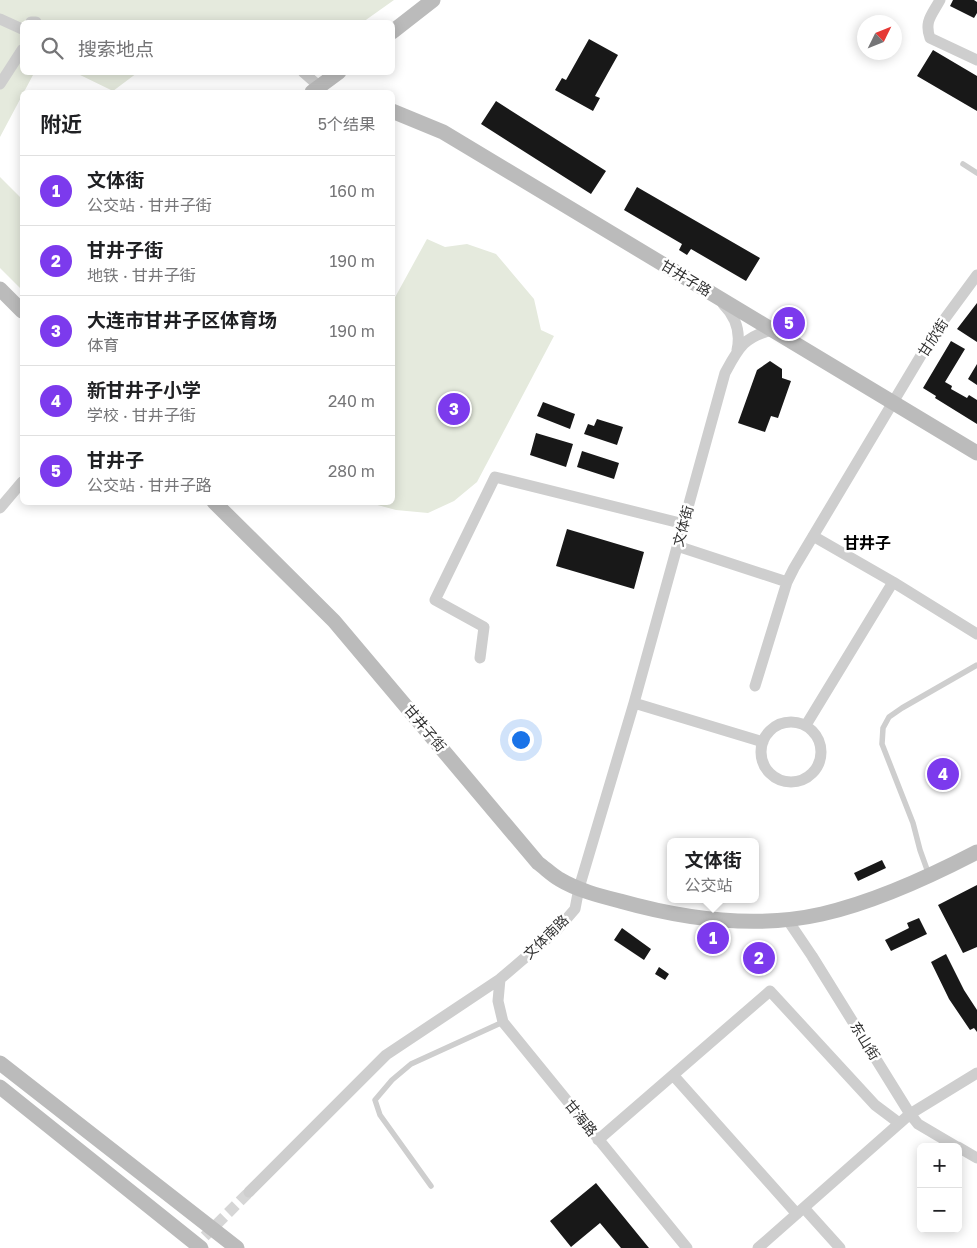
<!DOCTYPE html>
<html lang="zh">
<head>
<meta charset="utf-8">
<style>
	:root { --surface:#fff; --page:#f2f2f2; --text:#202124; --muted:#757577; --line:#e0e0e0; --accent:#7c3aed }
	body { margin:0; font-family:"Golos Text","Noto Sans SC",sans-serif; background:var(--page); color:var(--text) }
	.controls { position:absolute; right:15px; bottom:15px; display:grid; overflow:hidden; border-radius:8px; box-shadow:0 2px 12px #0003 }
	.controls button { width:45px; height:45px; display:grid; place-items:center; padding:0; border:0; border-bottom:1px solid var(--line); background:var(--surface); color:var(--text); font:25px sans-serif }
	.compass { position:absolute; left:857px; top:15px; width:45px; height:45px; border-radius:50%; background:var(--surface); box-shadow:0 2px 12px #0003; rotate:47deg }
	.you { position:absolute; left:520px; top:739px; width:18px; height:18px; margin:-12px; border:4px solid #fff; border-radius:50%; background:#1a73e8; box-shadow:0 0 0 8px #1a73e833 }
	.badge { display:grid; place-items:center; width:32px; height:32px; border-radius:50%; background:var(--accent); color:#fff; font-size:16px; font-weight:700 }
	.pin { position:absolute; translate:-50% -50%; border:2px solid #fff; box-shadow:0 1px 5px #0006 }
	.popup { position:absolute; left:667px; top:838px; width:92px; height:65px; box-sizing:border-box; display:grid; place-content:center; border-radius:8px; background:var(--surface); filter:drop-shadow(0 1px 4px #0005); font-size:16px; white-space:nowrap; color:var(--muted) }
	.popup b { font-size:19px; color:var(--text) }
	.popup::after { content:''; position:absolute; left:50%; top:100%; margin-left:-10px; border:10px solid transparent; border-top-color:var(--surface) }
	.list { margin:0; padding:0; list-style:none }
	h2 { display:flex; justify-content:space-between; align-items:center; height:65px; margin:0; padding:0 20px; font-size:21px }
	h2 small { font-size:16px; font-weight:400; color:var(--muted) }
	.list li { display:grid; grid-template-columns:32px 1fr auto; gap:15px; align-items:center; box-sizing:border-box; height:70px; padding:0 20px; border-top:1px solid var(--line) }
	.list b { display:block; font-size:19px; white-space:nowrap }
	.list p { margin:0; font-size:16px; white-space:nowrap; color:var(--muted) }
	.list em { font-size:16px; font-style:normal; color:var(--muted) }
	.icon { flex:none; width:28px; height:28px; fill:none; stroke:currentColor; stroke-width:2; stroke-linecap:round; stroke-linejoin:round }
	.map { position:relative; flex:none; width:977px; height:1248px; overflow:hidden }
	.search { position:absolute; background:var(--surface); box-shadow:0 2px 12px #0003; left:20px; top:20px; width:375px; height:55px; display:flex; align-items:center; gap:12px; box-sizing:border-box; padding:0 18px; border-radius:8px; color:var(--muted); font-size:19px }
	.panel { position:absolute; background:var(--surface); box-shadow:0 2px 12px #0003; left:20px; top:90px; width:375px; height:415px; border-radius:8px }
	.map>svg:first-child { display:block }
</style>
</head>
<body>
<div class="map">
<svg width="977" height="1248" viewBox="0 0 977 1248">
	<rect width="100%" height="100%" fill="#fff"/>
	<path fill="#e5eadd" d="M 0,0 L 394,0 L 363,22 L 22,22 L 22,72 L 44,73 L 33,75 L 0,137 Z
		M 76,73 L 137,72 L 137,73 L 113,91 Z
		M 0,177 L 22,199 L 22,290 L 0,268 Z
		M 427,239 L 445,247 L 467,244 L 496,254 L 534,299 L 541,330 L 554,336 L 477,482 L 454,501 L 428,513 L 396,510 L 370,503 L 392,502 L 393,301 Z"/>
	<path fill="#181818" d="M 953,0 L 974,0 L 977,2 L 977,13 L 974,18 L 950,6 Z
		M 589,39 L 618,55 L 595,96 L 600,98 L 593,111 L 555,90 L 562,78 L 566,80 Z
		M 933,50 L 977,76 L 977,111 L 917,76 Z
		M 496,101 L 606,171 L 591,194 L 481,124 Z
		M 637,187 L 760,258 L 746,281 L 691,249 L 687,255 L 679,250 L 682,244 L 624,210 Z
		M 977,303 L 977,342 L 957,329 Z
		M 951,341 L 965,349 L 945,382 L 952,386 L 951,389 L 967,398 L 969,395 L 977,400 L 977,424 L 935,398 L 936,396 L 923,388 Z
		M 770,361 L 782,369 L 782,378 L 791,381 L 778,418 L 771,416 L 765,432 L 738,423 L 757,370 Z
		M 977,364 L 977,385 L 968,379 Z
		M 543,402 L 575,414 L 570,429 L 537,416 Z
		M 597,419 L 623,427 L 617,445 L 584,434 L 588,424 L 594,426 Z
		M 536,433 L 573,444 L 566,467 L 530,455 Z
		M 582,451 L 619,463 L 614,479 L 577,467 Z
		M 567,529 L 644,552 L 634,589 L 556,566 Z
		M 882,860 L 886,868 L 858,881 L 854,873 Z
		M 977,885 L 977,947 L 963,953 L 938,905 Z
		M 919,918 L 927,934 L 891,951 L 885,940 L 909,928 L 907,923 Z
		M 622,928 L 651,949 L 644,960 L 614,940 Z
		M 946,954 L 964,990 L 977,1010 L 977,1032 L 974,1028 L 970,1030 L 949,999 L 931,962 Z
		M 659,967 L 669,974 L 665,980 L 655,974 Z
		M 596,1183 L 649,1248 L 621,1248 L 600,1223 L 571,1247 L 550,1221 Z"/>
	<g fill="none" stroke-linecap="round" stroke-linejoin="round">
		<path stroke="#d6d6d6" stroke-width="11" stroke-dasharray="11 5.5" stroke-linecap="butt" d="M 193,1248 L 249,1192"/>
		<path stroke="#cecece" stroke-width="5.5" d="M 963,164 L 977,173
			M 929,875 L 920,850 L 913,823 L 882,744 L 883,728 L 889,717 L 902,708 L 977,665
			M 431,1186 L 380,1115 L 375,1100 L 392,1080 L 411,1064 L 503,1022"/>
		<path stroke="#cecece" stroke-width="11" d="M 940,0 C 932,15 924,21 930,38 L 977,60
			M 0,19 L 22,29
			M 31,22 L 36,22
			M 303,72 L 320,87
			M 0,84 L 22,50
			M 723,304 C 736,317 741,332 737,350
			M 0,508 L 22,482
			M 813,536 L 893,582 L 977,634
			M 677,546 L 787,582
			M 480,658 L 484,627 L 435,600 L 495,477 L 684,524
			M 755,686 L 787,582 L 794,568 L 935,332 L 977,275
			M 634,703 L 763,742
			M761 752a30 30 0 1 1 60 0a30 30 0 1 1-60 0Z
			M 806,725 L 893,582
			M 787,919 L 812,956 L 910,1114 L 918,1124 L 957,1147
			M 500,979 L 498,1001 L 503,1022 L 687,1248
			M 673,1075 L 797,1214
			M 598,1140 L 770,991 L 875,1105 L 899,1123
			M 958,1147 L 977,1158
			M 249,1192 L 386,1055 L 500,979 L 556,931 L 575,909 L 579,888 L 634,703 L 725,373 C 738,349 744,336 773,330
			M 804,1208 L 840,1248
			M 758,1248 L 910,1114 L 977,1073"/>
		<path stroke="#bbb" stroke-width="15" d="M 392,32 L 433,0
			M 312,92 L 339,72
			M 392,111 L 443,132 L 977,453
			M 0,289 L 22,311
			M 214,502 L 334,621 L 538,863 C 545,868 552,875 559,879 C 577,890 600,896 620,901 C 684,919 756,929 822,914 C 875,902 929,877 977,852
			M 0,1063 L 237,1248
			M 0,1087 L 201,1248"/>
	</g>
	<g text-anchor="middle" stroke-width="5" stroke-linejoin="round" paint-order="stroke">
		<g font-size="14" fill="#313131" stroke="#fff">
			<text transform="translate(686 278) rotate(31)" y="5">甘井子路</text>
			<text transform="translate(933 338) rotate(-57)" y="5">甘欣街</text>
			<text transform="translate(683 526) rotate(-75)" y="5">文体街</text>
			<text transform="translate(425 728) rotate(50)" y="5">甘井子街</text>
			<text transform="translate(546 937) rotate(-44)" y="5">文体南路</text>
			<text transform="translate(865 1041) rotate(58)" y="5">东山街</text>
			<text transform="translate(581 1118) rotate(51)" y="5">甘海路</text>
		</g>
		<g font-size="16" font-weight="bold" fill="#000" stroke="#fff">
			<text x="867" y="549">甘井子</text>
		</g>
	</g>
</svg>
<div class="controls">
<button>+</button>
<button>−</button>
</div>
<svg class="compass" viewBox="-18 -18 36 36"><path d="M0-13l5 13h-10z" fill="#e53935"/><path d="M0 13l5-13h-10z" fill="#757577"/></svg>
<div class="you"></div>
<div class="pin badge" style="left:713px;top:938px">1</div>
<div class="popup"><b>文体街</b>公交站</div>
<div class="pin badge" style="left:759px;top:958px">2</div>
<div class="pin badge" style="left:454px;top:409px">3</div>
<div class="pin badge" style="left:943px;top:774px">4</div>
<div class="pin badge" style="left:789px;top:323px">5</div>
<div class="search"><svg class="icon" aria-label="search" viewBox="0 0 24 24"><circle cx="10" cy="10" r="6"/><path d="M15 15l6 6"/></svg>搜索地点</div>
<section class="panel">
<h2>附近<small>5个结果</small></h2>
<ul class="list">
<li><span class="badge">1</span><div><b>文体街</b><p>公交站 · 甘井子街</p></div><em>160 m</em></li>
<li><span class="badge">2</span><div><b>甘井子街</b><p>地铁 · 甘井子街</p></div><em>190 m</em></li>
<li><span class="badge">3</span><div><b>大连市甘井子区体育场</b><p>体育</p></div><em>190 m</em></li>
<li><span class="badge">4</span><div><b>新甘井子小学</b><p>学校 · 甘井子街</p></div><em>240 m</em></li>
<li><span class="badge">5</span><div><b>甘井子</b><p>公交站 · 甘井子路</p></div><em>280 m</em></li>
</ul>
</section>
</div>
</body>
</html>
